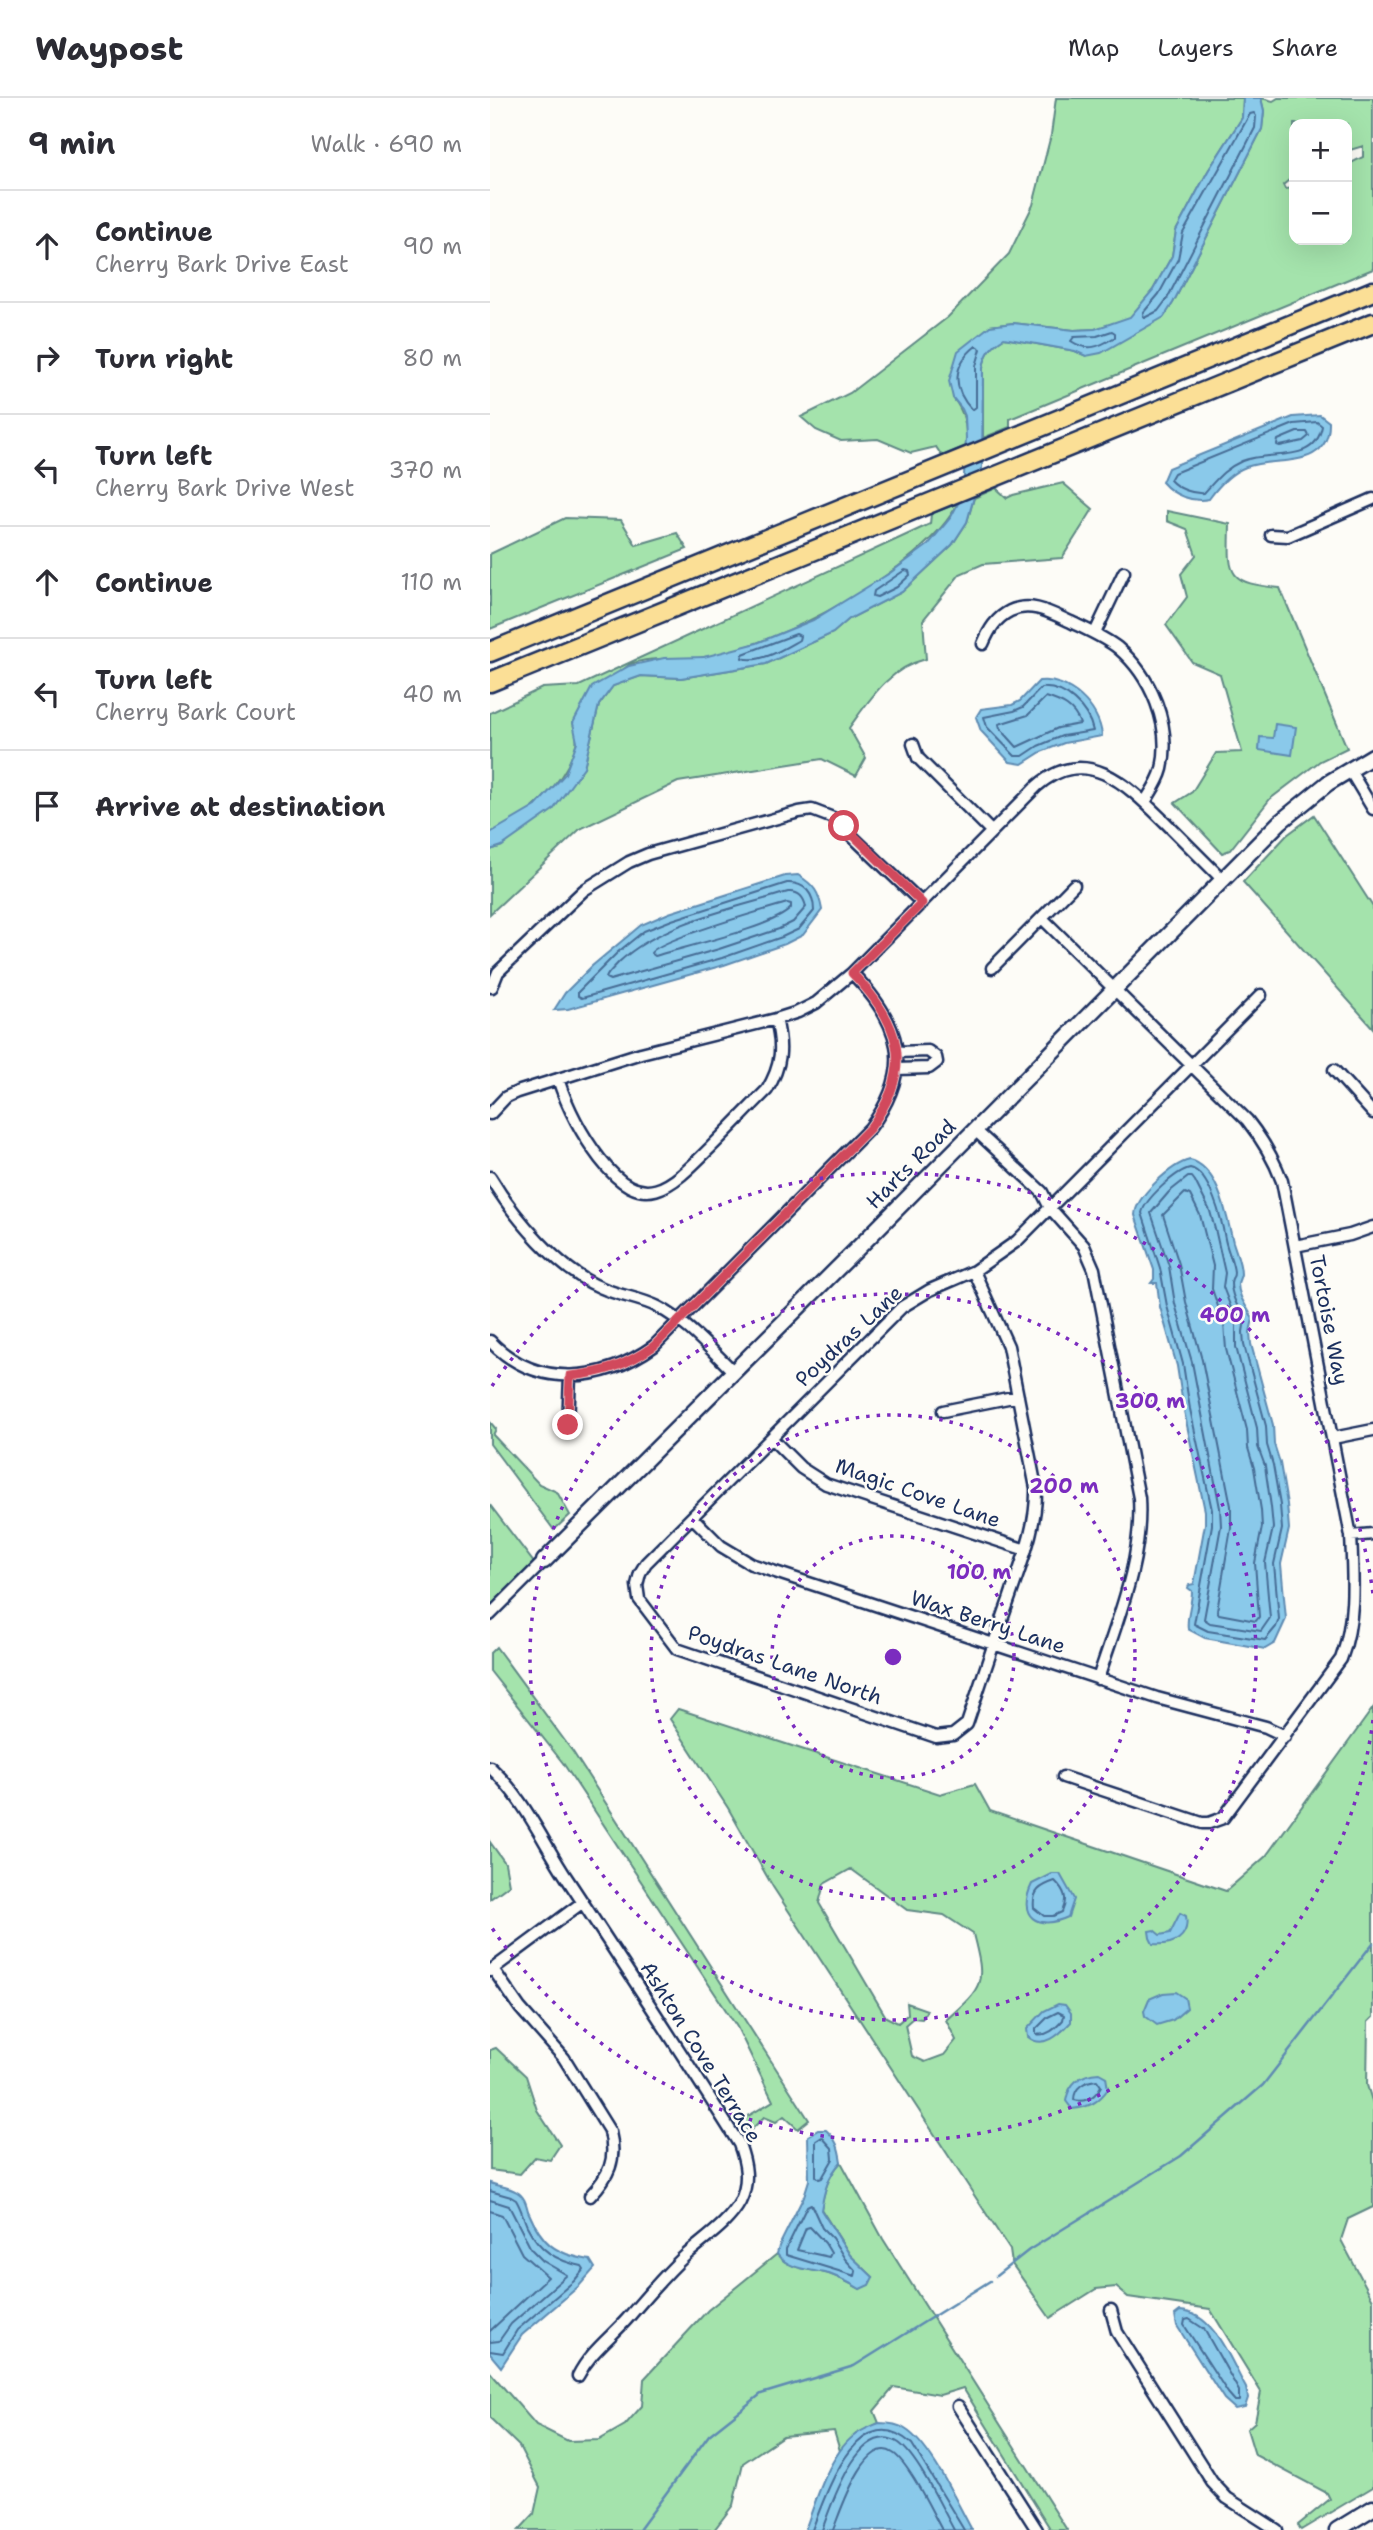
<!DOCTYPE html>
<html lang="en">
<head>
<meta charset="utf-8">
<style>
	:root { --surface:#fff; --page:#f2f2f3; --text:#2b2b33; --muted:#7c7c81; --line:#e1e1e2 }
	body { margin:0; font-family:"Shantell Sans",sans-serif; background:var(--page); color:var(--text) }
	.controls { position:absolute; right:21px; top:21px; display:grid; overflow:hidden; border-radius:14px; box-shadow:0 7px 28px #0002 }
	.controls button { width:63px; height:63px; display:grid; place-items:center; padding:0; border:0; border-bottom:2px solid var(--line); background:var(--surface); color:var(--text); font:35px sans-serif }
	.stop { position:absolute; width:21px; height:21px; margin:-16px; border:5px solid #d1495b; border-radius:50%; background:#fff }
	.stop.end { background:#d1495b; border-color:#fff; box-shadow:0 2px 7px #0008 }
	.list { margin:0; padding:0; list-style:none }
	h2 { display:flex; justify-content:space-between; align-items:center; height:91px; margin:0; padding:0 28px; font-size:30px }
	h2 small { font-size:23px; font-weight:400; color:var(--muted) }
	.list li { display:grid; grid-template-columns:46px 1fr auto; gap:21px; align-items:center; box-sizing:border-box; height:112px; padding:0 28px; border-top:2px solid var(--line) }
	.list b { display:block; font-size:26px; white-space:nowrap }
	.list p { margin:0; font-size:23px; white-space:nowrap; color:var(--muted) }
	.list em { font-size:23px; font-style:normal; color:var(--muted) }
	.icon { flex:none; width:38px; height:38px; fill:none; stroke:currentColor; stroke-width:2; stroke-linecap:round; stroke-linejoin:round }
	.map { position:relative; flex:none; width:883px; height:2432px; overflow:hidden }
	header { display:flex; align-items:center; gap:42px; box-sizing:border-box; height:98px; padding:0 35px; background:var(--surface); border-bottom:2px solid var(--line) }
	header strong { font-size:33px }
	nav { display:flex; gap:38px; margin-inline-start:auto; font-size:24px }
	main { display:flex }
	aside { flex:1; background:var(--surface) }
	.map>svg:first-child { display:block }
</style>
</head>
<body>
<header>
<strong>Waypost</strong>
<nav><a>Map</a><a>Layers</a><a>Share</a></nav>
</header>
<main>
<aside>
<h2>9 min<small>Walk · 690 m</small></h2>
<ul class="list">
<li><svg class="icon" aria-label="ahead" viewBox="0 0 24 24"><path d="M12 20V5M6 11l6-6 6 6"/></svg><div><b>Continue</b><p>Cherry Bark Drive East</p></div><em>90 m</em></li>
<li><svg class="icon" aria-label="right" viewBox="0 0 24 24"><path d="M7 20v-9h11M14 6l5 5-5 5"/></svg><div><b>Turn right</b></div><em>80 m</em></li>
<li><svg class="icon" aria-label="left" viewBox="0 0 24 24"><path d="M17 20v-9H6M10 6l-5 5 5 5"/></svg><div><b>Turn left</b><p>Cherry Bark Drive West</p></div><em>370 m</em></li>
<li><svg class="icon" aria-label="ahead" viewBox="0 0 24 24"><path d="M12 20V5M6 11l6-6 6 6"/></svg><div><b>Continue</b></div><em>110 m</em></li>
<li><svg class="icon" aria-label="left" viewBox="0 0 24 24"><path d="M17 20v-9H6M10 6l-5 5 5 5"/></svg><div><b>Turn left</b><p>Cherry Bark Court</p></div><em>40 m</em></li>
<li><svg class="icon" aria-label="arrive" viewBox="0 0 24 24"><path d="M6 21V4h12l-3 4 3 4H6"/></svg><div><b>Arrive at destination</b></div></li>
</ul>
</aside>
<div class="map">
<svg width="883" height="2432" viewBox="0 0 883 2432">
	<rect width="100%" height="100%" fill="#fdfcf7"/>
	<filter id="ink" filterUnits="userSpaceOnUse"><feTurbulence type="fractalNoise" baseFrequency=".0143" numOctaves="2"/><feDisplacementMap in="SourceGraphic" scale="14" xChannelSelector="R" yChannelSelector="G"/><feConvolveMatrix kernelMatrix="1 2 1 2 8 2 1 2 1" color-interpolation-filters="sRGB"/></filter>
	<g filter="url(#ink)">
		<path fill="#a4e3ac" stroke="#608985" stroke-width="2" fill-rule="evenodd" d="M 566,0 L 753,0 L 752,20 L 718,73 L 686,133 L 682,158 L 663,192 L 640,220 L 605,231 L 584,232 L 523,225 L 500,228 L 463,300 C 475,315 477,329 476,348 L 452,358 L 446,349 L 421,355 L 388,341 L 351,343 L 326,332 L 311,319 L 360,295 L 458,219 L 519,156 L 543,107 L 561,37 Z
			M 771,0 L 783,3 L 788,0 L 883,0 L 883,171 L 520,321 L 520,329 L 493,340 L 493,269 C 496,255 502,247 514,240 L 585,253 L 596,258 L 674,218 L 683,205 L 772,31 L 774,13 ZM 804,26 L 857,26 L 857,53 L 873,48 L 873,59 L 857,67 L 857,142 L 804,142 L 804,90 L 795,91 L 793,87 L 804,78 Z
			M 573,385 L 603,411 L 572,460 L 493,466 L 470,476 L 433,522 L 436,561 C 399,570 380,601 359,630 L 376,660 L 366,678 L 332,661 L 188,684 L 90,731 L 0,816 L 0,752 L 12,748 L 94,669 L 109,607 L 123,588 L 151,578 L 191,580 L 276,566 L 343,535 L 359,521 L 412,494 L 462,447 L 477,424 L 484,400 L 506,390 L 517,400 L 523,397 Z
			M 468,405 C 435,471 286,549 214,559 C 190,563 162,557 139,567 C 129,573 94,614 83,625 C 85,632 88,640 86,646 C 77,683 36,724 0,735 L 0,615 L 52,590 L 89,588 L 440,426 L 441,416 Z
			M 677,413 L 740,426 C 739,476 735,485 790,490 L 857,650 L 830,663 L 780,701 L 740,752 L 732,755 L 685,705 L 702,694 L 726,655 L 752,654 L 730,576 L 702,564 L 676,527 L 697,499 L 691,476 L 706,457 L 697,431 L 677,423 Z
			M 75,420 L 131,422 L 146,447 L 187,435 L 197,451 L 0,531 L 0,456 Z
			M 824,717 L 883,809 L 883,930 L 753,784 L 797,737 Z
			M 0,1324 L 6,1331 L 3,1337 L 49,1386 L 67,1394 L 80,1417 L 64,1432 L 0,1346 Z
			M 0,1407 L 44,1465 L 0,1509 Z
			M 6,1549 L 83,1654 L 319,2022 L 308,2031 L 294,2018 L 286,2024 L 274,2019 L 259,2034 L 250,2023 L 283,2003 L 247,1929 L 73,1665 L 0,1573 L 0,1555 Z
			M 883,1610 L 883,1919 L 878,1924 L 877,1987 L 883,2006 L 883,2109 L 858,2121 L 851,2142 L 883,2202 L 883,2389 L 811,2432 L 808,2427 L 840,2401 L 837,2395 L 765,2357 L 757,2331 L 765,2324 L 771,2294 L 720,2211 L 638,2199 L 626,2189 L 606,2191 L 560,2220 L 522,2166 L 520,2152 L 283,1789 L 238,1710 L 180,1621 L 188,1611 L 450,1696 L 485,1686 L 500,1713 L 736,1793 L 776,1758 ZM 361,1771 L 417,1812 L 454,1817 L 483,1836 C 496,1886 494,1888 456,1922 L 466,1942 L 454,1957 L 435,1964 L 422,1958 L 415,1927 L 423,1920 L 432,1921 L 437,1912 L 417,1905 L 418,1916 L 408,1925 L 396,1919 L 329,1805 L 334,1786 Z
			M 0,1744 L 15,1765 L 19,1787 L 0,1801 Z
			M 6,1950 L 36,1978 L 47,2012 L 70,2047 L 60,2062 L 45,2059 L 30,2076 L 0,2072 L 0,1952 Z
			M 351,2064 L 393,2141 L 577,2432 L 561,2432 L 473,2290 L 450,2297 L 404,2289 L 384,2313 L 389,2325 L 366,2336 L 350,2353 L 344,2333 L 293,2338 L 253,2365 L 243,2407 L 224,2432 L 29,2432 L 44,2416 L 50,2389 L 29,2348 L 0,2320 L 0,2274 L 46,2327 L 78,2343 L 109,2342 L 135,2327 L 152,2308 L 154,2281 L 218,2212 L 287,2156 C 298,2172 321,2171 339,2176 C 350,2180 360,2185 370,2191 L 383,2179 L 360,2157 L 331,2111 C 334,2093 338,2078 351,2064 Z"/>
		<path fill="#8ac9ea" stroke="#5e8bb2" stroke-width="2" d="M 753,0 L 771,0 L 774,13 L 772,31 L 683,205 L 674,219 L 611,255 L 596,258 L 585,253 L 514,240 C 502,247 496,255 493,269 L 492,370 L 477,424 L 462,447 L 412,494 L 359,521 L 343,535 L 276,566 L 191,580 L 151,578 L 123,588 L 109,607 L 94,669 L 63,712 L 12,748 L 0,752 L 0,735 L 46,708 L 75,676 L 87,644 L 83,625 L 102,589 L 139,568 L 174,560 L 214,559 L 267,545 L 323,522 L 400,475 L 438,447 L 461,419 L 473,396 L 476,340 L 475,318 L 472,311 L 463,300 L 459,283 L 468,253 L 500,228 L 523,225 L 584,232 L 605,231 L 640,219 L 663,192 L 682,158 L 686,133 L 718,73 L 752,20 Z
			M 830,317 L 839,324 C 840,373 786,358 756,369 C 740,375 729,387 719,401 C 702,405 683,397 672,384 L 678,370 L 803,319 Z
			M 549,583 C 578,579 610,609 612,638 L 574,645 L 551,654 L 532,666 L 520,664 L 491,633 L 486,619 L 491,611 L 522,607 L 530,603 Z
			M 785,626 L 806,629 L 802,657 L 769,652 L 770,639 L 783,640 Z
			M 308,777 C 324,787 329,794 332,812 L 313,837 L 295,846 L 234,867 L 78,911 L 64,912 L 75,895 L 102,868 L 151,827 L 179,815 L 295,778 Z
			M 700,1062 C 729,1069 737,1120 743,1144 C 746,1154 751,1165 751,1176 C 751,1179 748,1183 748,1186 C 748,1199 758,1210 763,1221 L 760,1234 L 761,1246 L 783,1327 L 784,1346 L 790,1365 L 797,1406 L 799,1431 L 791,1466 L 796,1521 L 785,1545 L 775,1551 L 715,1540 L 698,1531 C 696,1519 702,1506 702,1493 L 698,1490 L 699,1487 L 704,1486 L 715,1426 L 715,1413 L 694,1313 L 687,1268 L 670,1209 L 667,1185 L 661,1185 L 664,1181 L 664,1172 L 645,1117 C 646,1098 682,1066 700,1062 Z
			M 562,1776 L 570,1776 L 584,1801 L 578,1819 C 548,1833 526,1819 542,1786 Z
			M 690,1815 L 696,1818 C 700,1840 683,1848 663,1846 L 660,1840 L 659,1833 L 664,1832 L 670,1837 L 680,1835 Z
			M 686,1894 L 695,1900 L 697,1910 L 683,1922 L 667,1927 L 655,1918 L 654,1913 L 659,1901 L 673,1895 Z
			M 568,1906 L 575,1907 L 581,1915 L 581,1924 C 570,1936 554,1952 538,1939 L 537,1931 L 554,1913 Z
			M 609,1975 L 616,1979 L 618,1991 C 608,2005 599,2009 582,2011 L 576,2003 C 579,1984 591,1976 609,1975 Z
			M 328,2032 L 336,2032 C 347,2042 349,2050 351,2064 C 338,2078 334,2093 331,2112 L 360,2157 L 383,2179 L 379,2187 L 370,2191 C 360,2185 350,2180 339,2176 C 321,2171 298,2172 287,2156 L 289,2148 L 314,2098 L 319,2082 L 318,2038 Z
			M 0,2085 C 8,2088 19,2089 27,2094 C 34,2098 36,2105 38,2113 C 52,2146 65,2156 100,2162 L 105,2170 L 89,2188 L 32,2237 L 11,2269 L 0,2256 Z
			M 690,2213 C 725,2215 741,2264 756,2290 L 758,2300 L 755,2309 L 745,2311 L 734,2301 L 687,2228 L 685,2217 Z
			M 389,2325 C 398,2325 408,2326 415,2331 C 441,2347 467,2405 482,2432 L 315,2432 C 326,2403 340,2352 368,2335 C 374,2331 382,2328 389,2325 Z"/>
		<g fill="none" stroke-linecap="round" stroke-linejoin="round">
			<path stroke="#476d96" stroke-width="2" d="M 764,15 L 766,18 L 765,30 L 677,201 L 668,213 L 654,220 L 653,215 L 669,196 L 688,161 L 693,135 L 760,16 Z
				M 622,233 L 625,235 L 625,239 C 609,249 598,254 581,243 L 584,239 L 607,238 Z
				M 486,248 L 491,251 L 486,268 L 486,309 L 482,312 C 462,291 462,267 486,248 Z
				M 827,324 L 832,328 C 825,368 779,351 752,363 C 734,371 727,381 714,395 C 703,396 688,391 680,382 L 684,375 L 804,326 Z
				M 807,334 L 817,334 L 819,338 L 813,343 L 790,348 L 787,347 L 788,342 Z
				M 415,472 L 419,473 L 420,477 L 407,489 L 387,499 L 383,498 L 384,493 Z
				M 306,536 L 310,538 L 309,542 C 293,551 270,566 252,560 L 253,556 Z
				M 551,590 C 575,588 598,610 603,633 L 572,638 L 548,648 L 533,658 L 525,658 L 497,629 L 494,619 L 524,613 L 533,609 Z
				M 556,599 C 572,604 584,609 590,626 L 568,630 L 527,649 L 510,630 L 509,626 L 538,617 Z
				M 297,785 C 315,784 324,796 324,813 L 309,831 L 292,839 L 232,860 L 92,900 L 88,898 L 88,894 L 128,854 L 154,833 L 182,822 Z
				M 298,794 C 308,793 314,799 316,809 L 303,824 L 289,831 L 229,851 L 120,882 L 116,880 C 118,874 124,870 129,864 C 172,824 243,811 298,794 Z
				M 297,805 L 301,806 L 301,810 C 285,829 193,849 165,858 L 161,855 C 167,842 277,811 297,805 Z
				M 700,1070 C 720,1074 732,1123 735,1141 C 737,1152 743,1163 744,1174 C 744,1182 742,1176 741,1185 C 741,1197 749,1212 755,1221 L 753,1234 L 754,1247 L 776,1328 L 777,1347 L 783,1367 L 790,1407 L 792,1431 L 784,1466 L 789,1521 L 786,1529 L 775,1542 L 718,1533 L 704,1526 L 722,1427 L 722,1412 L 700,1311 L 693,1266 L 677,1208 L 670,1170 L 652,1115 C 655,1101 686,1073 700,1070 Z
				M 698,1079 L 702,1079 L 705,1083 L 720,1113 L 726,1135 L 735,1175 L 733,1189 L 746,1223 L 746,1249 L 767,1330 L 768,1349 L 775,1368 L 781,1409 L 783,1430 L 775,1465 L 780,1520 L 771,1533 L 720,1525 L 714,1521 L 731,1428 L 730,1410 L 702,1264 L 685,1206 L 679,1168 L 661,1115 L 679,1094 Z
				M 695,1095 L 700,1097 L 710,1117 L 723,1168 L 722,1191 L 734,1226 L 736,1251 L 757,1332 L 758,1350 L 764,1370 L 771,1412 L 772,1429 L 765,1465 L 769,1519 L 766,1523 L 729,1516 L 727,1513 L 741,1430 L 741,1408 L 712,1262 L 696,1204 L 689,1166 L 673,1117 Z
				M 565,1783 C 575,1793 578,1801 572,1814 L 563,1818 L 554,1818 L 544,1810 C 542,1793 550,1788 565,1783 Z
				M 568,1914 L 574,1917 L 573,1922 C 566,1930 557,1939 546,1936 L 546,1931 L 558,1919 Z
				M 607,1982 L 611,1988 C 605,1999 596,2005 584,2002 C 584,1989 595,1983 607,1982 Z
				M 332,2039 L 342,2050 L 343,2061 L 332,2080 L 329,2081 L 326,2078 L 326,2043 Z
				M 0,2093 L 21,2099 L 26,2102 C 31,2110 33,2119 37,2128 C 49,2152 66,2163 92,2168 L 94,2171 L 84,2183 L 27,2232 L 13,2255 L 0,2253
				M 0,2102 L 19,2108 L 41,2151 L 53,2163 L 77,2177 L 21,2226 L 9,2243 L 0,2244
				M 321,2106 L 332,2130 L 342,2140 L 355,2161 L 366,2173 L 365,2178 L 296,2157 L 296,2151 L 317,2108 Z
				M 0,2113 L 12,2117 L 32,2156 L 58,2179 L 0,2233
				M 320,2129 L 335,2145 L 341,2155 L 339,2159 L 307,2152 L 316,2130 Z
				M 699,2221 L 714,2231 L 749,2293 L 749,2303 L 745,2303 L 738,2295 L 694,2227 L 695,2222 Z
				M 322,2432 C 336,2396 368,2297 422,2346 L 474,2432
				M 332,2432 C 341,2408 369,2319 409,2345 C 428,2359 452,2410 464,2432
				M 343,2432 C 350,2415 375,2336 403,2355 C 419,2365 442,2414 452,2432"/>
			<path stroke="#5e8bb2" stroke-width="2.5" d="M 506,2178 L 539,2152 L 691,2058 L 773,1987 L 883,1845
				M 149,2432 L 219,2337 L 271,2296 L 364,2268 L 500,2183"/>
			<g stroke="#1b2f5e" stroke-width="15">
				<path id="street" d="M 781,437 L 798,438 L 883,401
					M 605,535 L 634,474
					M 493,546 C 499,532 506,520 520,513 C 541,503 561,515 581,524 C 597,532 614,539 628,550 C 661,578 682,627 672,671 C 669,683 661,694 655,704
					M 423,646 L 428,660 L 502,734
					M 859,671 L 883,711
					M 552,820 L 757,1022 C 772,1041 783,1059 792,1083 L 861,1438 C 863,1479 866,1522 851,1561 L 733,1720 L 719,1725 L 712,1725 L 573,1679
					M 502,870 L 584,787
					M 2,889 L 8,874 L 94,792 L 139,764 L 158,756 L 309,714 L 322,712 L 343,720 L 432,805
					M 407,971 L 439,970 L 447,964 L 446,959 L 438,953 L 407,954
					M 844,972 L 883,1015
					M 68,981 C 78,1011 91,1036 110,1061 C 154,1118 181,1089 221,1049 C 240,1030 258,1011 277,992 C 292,967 293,949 286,921
					M 0,1016 L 16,999 L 27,994 L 151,955 L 286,921 L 308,914 L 326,905 L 362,875 L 547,688 C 597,645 638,688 675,724 C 694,743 713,762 733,782
					M 485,1032 L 552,1094 L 560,1110 L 594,1148 L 604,1171 L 649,1400 C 653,1463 627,1522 608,1581
					M 0,1079 C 23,1118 69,1173 112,1190 C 129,1198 151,1200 168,1209 C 197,1224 220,1251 244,1274
					M 805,1148 L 860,1137 L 883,1129
					M 484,1173 L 518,1248 L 546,1390 C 547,1428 532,1463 520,1499 C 505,1541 491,1584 477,1626 L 463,1637 L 446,1639 L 187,1551 L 149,1501 L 147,1487 L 150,1475 L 156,1465 L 412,1209 L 440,1192 L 484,1173 L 527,1143 L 771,897
					M 0,1243 C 47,1292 113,1284 164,1248 L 380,1030 C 425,970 411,925 362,875
					M 453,1313 L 528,1298
					M 78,1327 L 80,1278
					M 281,1340 L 311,1370 L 336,1386 L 536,1452
					M 843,1340 L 883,1332
					M 202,1419 L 231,1448 L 261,1466 L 667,1600 L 776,1629 L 795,1638
					M 861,1438 L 883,1436
					M 0,1517 L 54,1463
					M 0,1669 C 35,1701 52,1743 78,1782 C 136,1870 193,1957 249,2046 C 256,2065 260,2084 250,2104 C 239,2125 214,2141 196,2157 C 174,2177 157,2198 137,2221 C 120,2240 100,2254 88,2278
					M 3,1871 L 30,1910 L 74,1960 L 120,2034 C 127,2062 119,2078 100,2098
					M 0,1873 L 93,1804
					M 621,2212 L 627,2234 L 722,2384 L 737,2400 L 787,2432
					M 468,2308 L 547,2432"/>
			</g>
			<g stroke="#1b2f5e" stroke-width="19">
				<path id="secondary" d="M 54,1463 L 374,1144 L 790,724 L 838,685 L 883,658
					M 847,2432 L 883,2410"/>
			</g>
			<g stroke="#1b2f5e" stroke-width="23">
				<path id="highway" d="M 0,554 L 883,193
					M 0,584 L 883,225"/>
			</g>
			<use href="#street" stroke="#fdfcf7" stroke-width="10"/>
			<use href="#secondary" stroke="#fdfcf7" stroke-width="14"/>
			<use href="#highway" stroke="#fbdf96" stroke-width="18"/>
		</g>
	</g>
	<g fill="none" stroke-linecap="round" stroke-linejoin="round" filter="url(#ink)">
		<path stroke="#d1495b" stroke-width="9" d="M 78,1327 L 80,1278 C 113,1275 137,1267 164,1248 L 380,1030 C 425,970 411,925 362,875 L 432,805 L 354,728"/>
	</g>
	<g fill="none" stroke="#7b2cbf" stroke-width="3.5" stroke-dasharray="3.5 7">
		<circle cx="403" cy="1559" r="121"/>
		<circle cx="403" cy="1559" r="242"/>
		<circle cx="403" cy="1559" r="363"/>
		<path d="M883 1622A484 484 0 0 1 2 1830M2 1288A484 484 0 0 1 883 1496"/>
	</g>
	<g text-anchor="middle" stroke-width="5" stroke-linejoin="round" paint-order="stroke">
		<g font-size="21" fill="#1b2f5e" stroke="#fdfcf7">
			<text transform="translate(421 1066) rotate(-45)" y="7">Harts Road</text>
			<text transform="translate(839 1222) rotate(79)" y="7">Tortoise Way</text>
			<text transform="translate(359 1238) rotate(-43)" y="7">Poydras Lane</text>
			<text transform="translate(428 1395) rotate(19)" y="7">Magic Cove Lane</text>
			<text transform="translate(498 1524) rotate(18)" y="7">Wax Berry Lane</text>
			<text transform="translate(295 1567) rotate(19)" y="7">Poydras Lane North</text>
			<text transform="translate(211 1954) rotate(58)" y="7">Ashton Cove Terrace</text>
		</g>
	</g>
	<circle cx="403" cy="1559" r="10" fill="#7b2cbf" stroke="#fdfcf7" stroke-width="3.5"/>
	<g font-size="21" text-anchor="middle" font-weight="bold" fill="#7b2cbf" stroke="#fdfcf7" stroke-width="5" stroke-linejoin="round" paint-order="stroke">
		<text x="745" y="1224">400 m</text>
		<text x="660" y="1310">300 m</text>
		<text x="574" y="1395">200 m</text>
		<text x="489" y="1481">100 m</text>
	</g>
</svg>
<div class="controls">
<button>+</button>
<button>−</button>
</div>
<div class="stop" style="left:354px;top:728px"></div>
<div class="stop end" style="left:78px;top:1327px"></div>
</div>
</main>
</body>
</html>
